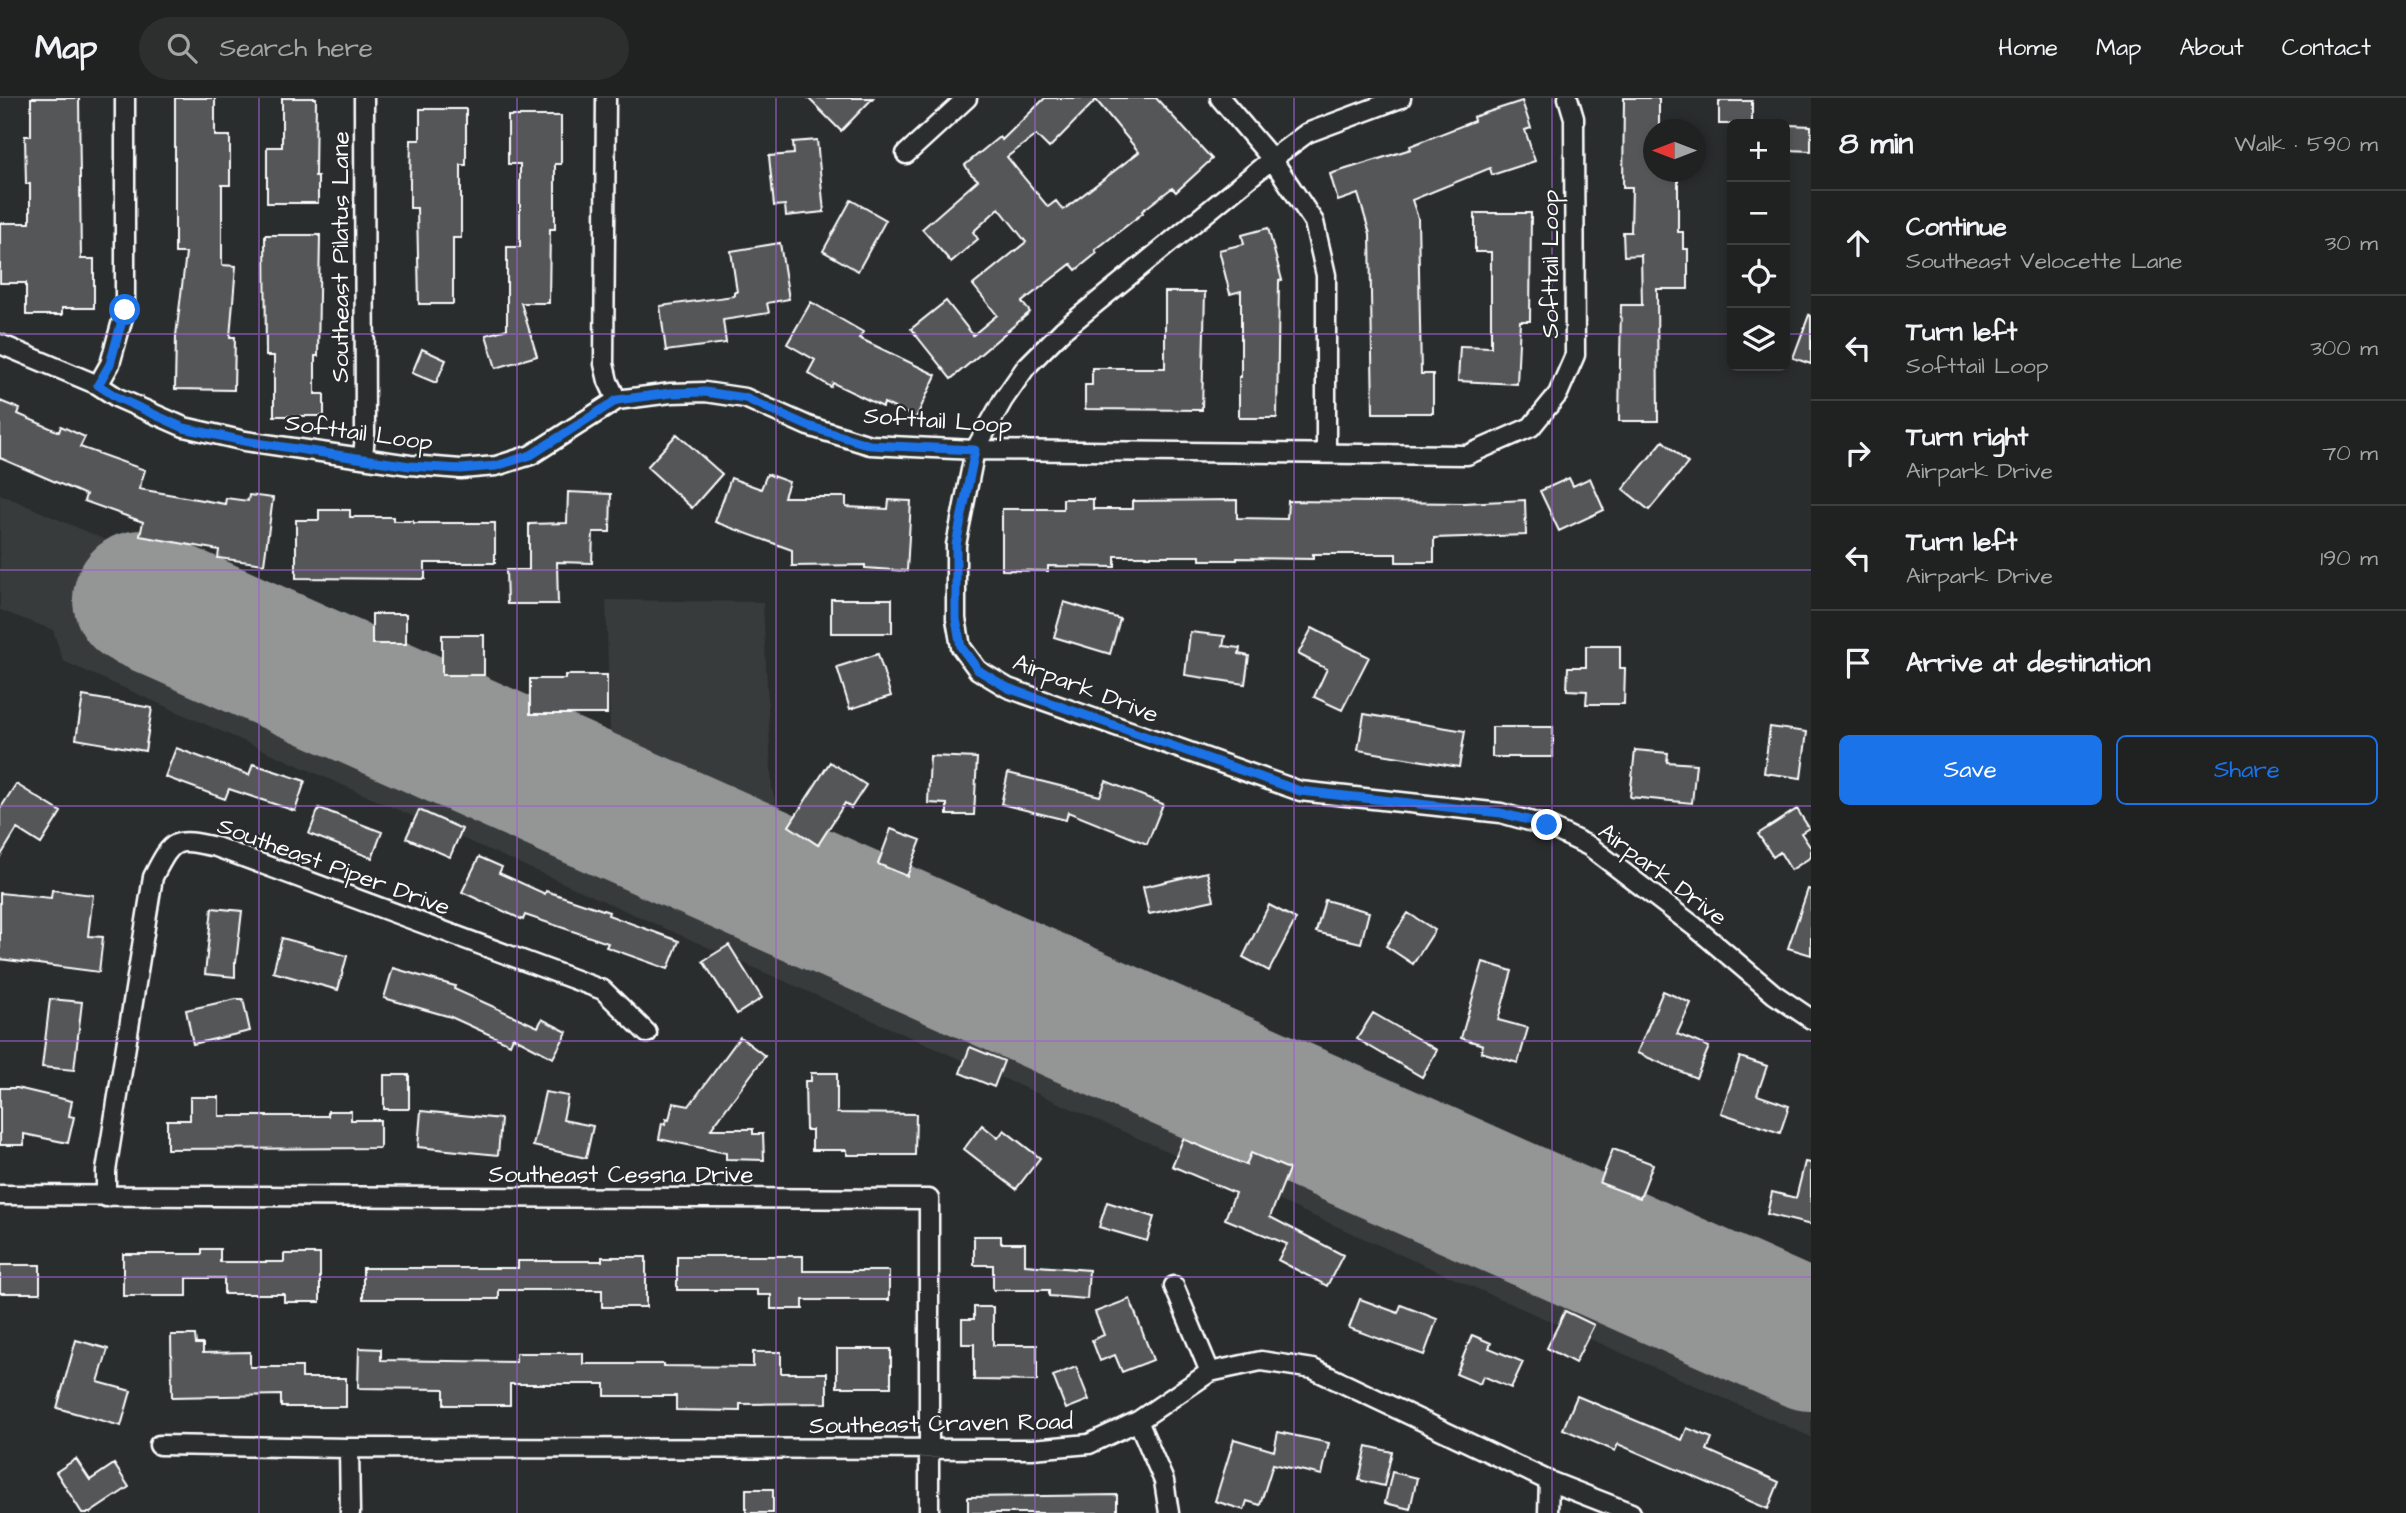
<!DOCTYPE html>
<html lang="en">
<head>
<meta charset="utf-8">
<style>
	:root { --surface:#202222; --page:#2d2f2f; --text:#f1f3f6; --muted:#a2a4a5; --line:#3d3f40; --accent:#1a73e8 }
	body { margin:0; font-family:"Architects Daughter",sans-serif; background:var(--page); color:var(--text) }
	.controls { position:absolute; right:21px; top:21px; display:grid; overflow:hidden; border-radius:10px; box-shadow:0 4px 10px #0003 }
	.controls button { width:63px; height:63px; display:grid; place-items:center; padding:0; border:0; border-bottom:2px solid var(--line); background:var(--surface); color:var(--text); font:35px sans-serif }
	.compass { position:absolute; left:1643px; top:21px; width:63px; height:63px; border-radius:50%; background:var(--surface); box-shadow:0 4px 10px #0003; rotate:270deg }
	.stop { position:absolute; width:21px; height:21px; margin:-16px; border:5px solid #1a73e8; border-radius:50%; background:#fff }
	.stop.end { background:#1a73e8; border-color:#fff; box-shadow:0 2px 7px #0008 }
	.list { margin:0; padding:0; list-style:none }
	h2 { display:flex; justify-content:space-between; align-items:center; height:91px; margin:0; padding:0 28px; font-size:30px }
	h2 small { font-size:23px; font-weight:400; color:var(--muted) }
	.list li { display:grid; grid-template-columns:46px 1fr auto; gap:21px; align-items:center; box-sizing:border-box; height:105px; padding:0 28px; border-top:2px solid var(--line) }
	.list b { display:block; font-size:26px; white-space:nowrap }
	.list p { margin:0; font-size:23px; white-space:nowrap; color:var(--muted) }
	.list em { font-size:23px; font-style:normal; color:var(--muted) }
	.actions { display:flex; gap:14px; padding:21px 28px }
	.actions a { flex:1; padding:16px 0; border:2px solid var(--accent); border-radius:10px; text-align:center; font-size:24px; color:var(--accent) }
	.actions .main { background:var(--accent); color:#fff }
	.icon { flex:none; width:38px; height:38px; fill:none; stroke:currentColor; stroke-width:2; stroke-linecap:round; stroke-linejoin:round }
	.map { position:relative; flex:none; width:1811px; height:1415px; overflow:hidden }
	header { display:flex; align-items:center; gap:42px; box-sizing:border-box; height:98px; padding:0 35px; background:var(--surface); border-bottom:2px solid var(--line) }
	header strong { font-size:33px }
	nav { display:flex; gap:38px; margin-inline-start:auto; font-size:24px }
	.search { width:490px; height:63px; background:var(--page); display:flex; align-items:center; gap:18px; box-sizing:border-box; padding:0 24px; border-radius:38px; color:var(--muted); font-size:26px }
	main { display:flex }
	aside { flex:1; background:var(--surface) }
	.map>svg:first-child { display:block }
</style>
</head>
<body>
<header>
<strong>Map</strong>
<div class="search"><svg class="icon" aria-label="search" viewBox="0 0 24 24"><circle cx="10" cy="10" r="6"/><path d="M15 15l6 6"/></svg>Search here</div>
<nav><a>Home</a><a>Map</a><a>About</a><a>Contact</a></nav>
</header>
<main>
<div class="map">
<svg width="1811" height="1415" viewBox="0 0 1811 1415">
	<rect width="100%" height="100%" fill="#2a2d2e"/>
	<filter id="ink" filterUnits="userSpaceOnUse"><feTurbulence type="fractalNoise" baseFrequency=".0143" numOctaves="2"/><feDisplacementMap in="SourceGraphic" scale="14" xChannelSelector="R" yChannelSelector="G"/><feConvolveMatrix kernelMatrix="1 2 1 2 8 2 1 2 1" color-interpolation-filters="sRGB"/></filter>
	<g filter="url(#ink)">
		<path fill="#373a3b" d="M 0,396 L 611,662 L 606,502 L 763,504 L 772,692 L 780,717 L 796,737 L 810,747 L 1307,966 L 1811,1195 L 1811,1339 L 63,563 L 53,532 L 0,512 Z"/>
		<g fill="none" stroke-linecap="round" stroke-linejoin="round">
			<path stroke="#949696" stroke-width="138" d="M 142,501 L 1811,1244"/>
		</g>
		<path fill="#555758" stroke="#fff" stroke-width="2" fill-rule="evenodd" d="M 31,0 L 79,0 L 81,161 L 94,161 L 94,210 L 62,210 L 62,217 L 26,217 L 26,185 L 0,185 L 0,125 L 30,125 L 30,86 L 26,86 L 25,38 L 31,38 Z
			M 175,0 L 215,0 L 215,38 L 230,38 L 230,87 L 222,87 L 222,167 L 236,168 L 230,239 L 235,239 L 234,292 L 175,291 L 176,238 L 186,155 L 175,155 Z
			M 282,0 L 316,0 L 315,78 L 318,78 L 318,105 L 267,105 L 267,49 L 282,49 Z
			M 808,0 L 873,0 L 841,33 Z
			M 1045,0 L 1156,0 L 1212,61 L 1176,94 L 1172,90 L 1142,113 L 1143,115 L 1095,152 L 1097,155 L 1076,172 L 1071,166 L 1022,204 L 1030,214 L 951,281 L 911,231 L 946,203 L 973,237 L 997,217 L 973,187 L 1026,144 L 999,110 L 973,134 L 978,141 L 951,164 L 922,131 L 978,82 L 970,75 L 965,67 L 999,39 L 1002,42 ZM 1096,2 L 1139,54 L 1063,112 L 1056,103 L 1048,109 L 1007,59 L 1036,37 L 1049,50 Z
			M 1624,0 L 1659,0 L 1659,32 L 1654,32 L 1654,74 L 1678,74 L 1678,134 L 1683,134 L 1683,151 L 1688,151 L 1688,191 L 1657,191 L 1658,323 L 1619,323 L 1621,207 L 1642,207 L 1641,157 L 1624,158 L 1623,134 L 1631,134 L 1632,89 L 1623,89 Z
			M 1522,3 L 1531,30 L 1525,32 L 1535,63 L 1492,77 L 1490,70 L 1412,102 L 1418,120 L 1421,276 L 1433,276 L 1433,315 L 1373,315 L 1370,136 L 1358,96 L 1338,103 L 1330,76 L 1411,51 L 1410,48 L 1474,23 L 1473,19 Z
			M 1719,3 L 1752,3 L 1752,26 L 1719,26 Z
			M 420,11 L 466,11 L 466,67 L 461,67 L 461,140 L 453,140 L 453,206 L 419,206 L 417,110 L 410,110 L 410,84 L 411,42 L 420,42 Z
			M 508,18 L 561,18 L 561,66 L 555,66 L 555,131 L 550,131 L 549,205 L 521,205 L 537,258 L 496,270 L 486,237 L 507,231 L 507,149 L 520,149 L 520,66 L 508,66 Z
			M 1789,27 L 1811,28 L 1811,53 L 1788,52 Z
			M 817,42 L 824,114 L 786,118 L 785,107 L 774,108 L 769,58 L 794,56 L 793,44 Z
			M 851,102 L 886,122 L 858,173 L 823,153 Z
			M 1475,115 L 1531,115 L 1530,223 L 1520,223 L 1517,286 L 1458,283 L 1460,248 L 1491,249 L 1491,154 L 1475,154 Z
			M 1268,130 L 1282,182 L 1279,183 L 1277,320 L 1239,320 L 1239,279 L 1241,279 L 1241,193 L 1230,196 L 1219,152 L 1244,146 L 1242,137 Z
			M 265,137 L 320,137 L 318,258 L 315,258 L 315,296 L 324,296 L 324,318 L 274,318 L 274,258 L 266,258 Z
			M 780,145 L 789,201 L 767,205 L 769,215 L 723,222 L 726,245 L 666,253 L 660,208 L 734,198 L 734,194 L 737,194 L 731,153 Z
			M 1165,194 L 1205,194 L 1202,312 L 1085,311 L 1085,287 L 1092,287 L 1092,270 L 1165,270 Z
			M 811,204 L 863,234 L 859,240 L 936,277 L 916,320 L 884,305 L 883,309 L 833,285 L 831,289 L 808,275 L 815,262 L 787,246 Z
			M 1809,217 L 1811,218 L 1811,266 L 1793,260 Z
			M 422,251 L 446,262 L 436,285 L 412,275 Z
			M 0,303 L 20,311 L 18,316 L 59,334 L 61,328 L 85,339 L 80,349 L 145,372 L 139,391 L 225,406 L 226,400 L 248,403 L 249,397 L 273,400 L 264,466 L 218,460 L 219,452 L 140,438 L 143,424 L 84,403 L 86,397 L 0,360 Z
			M 677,336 L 722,376 L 692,410 L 647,369 Z
			M 1663,343 L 1688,365 L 1649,412 L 1623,391 Z
			M 767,376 L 789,384 L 784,399 L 846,399 L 846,409 L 888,411 L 889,402 L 911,403 L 907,473 L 865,470 L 865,467 L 792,468 L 792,452 L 715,424 L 731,380 L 761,391 Z
			M 1569,380 L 1573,388 L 1590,380 L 1604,412 L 1559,433 L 1540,393 Z
			M 568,394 L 611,396 L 610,434 L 593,434 L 592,465 L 557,464 L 558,506 L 507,506 L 506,472 L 529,472 L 529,426 L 567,425 Z
			M 1063,401 L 1093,401 L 1093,411 L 1132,411 L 1132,403 L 1237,402 L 1237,420 L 1287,421 L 1288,403 L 1463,405 L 1525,402 L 1526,437 L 1434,440 L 1434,464 L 1396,464 L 1396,456 L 1313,456 L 1313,461 L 1237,460 L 1237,462 L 1200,462 L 1200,458 L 1115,458 L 1115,469 L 1048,468 L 1048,473 L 1002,472 L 1002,411 L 1063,411 Z
			M 319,412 L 350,412 L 350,419 L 393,419 L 393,423 L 413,423 L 413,425 L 495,425 L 495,465 L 425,465 L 425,481 L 296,480 L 296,422 L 319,422 Z
			M 831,501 L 892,501 L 892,535 L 831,535 Z
			M 1064,504 L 1120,521 L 1110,556 L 1054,539 Z
			M 372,516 L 406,516 L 406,546 L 372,546 Z
			M 1312,530 L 1369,559 L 1342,612 L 1314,599 L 1327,571 L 1298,556 Z
			M 1190,534 L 1225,538 L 1223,548 L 1240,550 L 1239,556 L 1249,558 L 1245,586 L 1185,577 Z
			M 442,537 L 484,537 L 484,577 L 442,577 Z
			M 1586,548 L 1620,548 L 1620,570 L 1625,570 L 1624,606 L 1586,606 L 1587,593 L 1567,592 L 1568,569 L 1586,569 Z
			M 878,556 L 891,598 L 850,611 L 837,569 Z
			M 565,577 L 607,577 L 607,616 L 530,616 L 530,581 L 565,581 Z
			M 83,598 L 152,610 L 145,653 L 76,641 Z
			M 1364,616 L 1465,633 L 1459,669 L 1358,652 Z
			M 1492,629 L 1553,629 L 1553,659 L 1492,659 Z
			M 1770,629 L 1807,634 L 1801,680 L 1764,675 Z
			M 176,650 L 249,677 L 253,666 L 305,683 L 295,713 L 229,691 L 225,701 L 165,679 Z
			M 1635,652 L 1668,655 L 1667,664 L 1696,666 L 1692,705 L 1630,699 Z
			M 930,658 L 977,660 L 974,717 L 947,717 L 947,706 L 928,705 Z
			M 830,664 L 866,687 L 851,710 L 845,705 L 818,747 L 789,728 Z
			M 1008,675 L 1100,698 L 1106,683 L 1163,706 L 1147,746 L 1068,714 L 1066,722 L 1001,706 Z
			M 16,686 L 61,714 L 41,746 L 17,731 L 0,759 L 0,711 Z
			M 319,710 L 382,734 L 372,760 L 309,736 Z
			M 1797,711 L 1809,730 L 1801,735 L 1811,750 L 1811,759 L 1791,772 L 1780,754 L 1773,759 L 1758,736 Z
			M 419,712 L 462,731 L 450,759 L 406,740 Z
			M 891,731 L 921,742 L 907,778 L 878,766 Z
			M 479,759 L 502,769 L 499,775 L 545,796 L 546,793 L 609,814 L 608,817 L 679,843 L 668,871 L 606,849 L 608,845 L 525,817 L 523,822 L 462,794 Z
			M 1207,774 L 1214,802 L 1149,816 L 1143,789 Z
			M 1808,791 L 1811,792 L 1811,857 L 1788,850 Z
			M 52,792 L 93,797 L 88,838 L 103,839 L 99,874 L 0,861 L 0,795 L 51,800 Z
			M 1325,802 L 1369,814 L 1361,845 L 1316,834 Z
			M 1269,807 L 1296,821 L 1269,873 L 1243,859 Z
			M 212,810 L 242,813 L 236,864 L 235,864 L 235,879 L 205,876 Z
			M 1408,815 L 1435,832 L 1413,866 L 1386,848 Z
			M 282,840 L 347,858 L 338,892 L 273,874 Z
			M 729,847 L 762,900 L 737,916 L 703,863 Z
			M 1483,864 L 1512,873 L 1498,922 L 1528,930 L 1518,965 L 1481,954 L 1483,947 L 1461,940 Z
			M 393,870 L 455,888 L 454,891 L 538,929 L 542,921 L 567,934 L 553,960 L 513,939 L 510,946 L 451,919 L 384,900 Z
			M 1663,893 L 1691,905 L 1677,936 L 1709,949 L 1696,980 L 1637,955 Z
			M 50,901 L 82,904 L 74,972 L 42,969 Z
			M 236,901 L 243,901 L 250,933 L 193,946 L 186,912 Z
			M 1373,915 L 1437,952 L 1422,979 L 1357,941 Z
			M 740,939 L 765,958 L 711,1031 L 753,1031 L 753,1036 L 763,1036 L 764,1062 L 726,1061 L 726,1055 L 659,1041 L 662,1025 L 665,1026 L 666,1021 L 669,1022 L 673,1005 L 689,1008 Z
			M 970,949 L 1004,963 L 994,989 L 960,975 Z
			M 1740,959 L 1767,968 L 1757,997 L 1789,1008 L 1780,1035 L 1721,1015 Z
			M 811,975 L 837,975 L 837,1015 L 916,1016 L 915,1057 L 847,1057 L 847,1052 L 812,1052 L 812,1032 L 806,1032 L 805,983 L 811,983 Z
			M 384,977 L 409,977 L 409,1011 L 384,1011 Z
			M 0,990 L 17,990 L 72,1003 L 69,1018 L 74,1019 L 68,1045 L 24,1036 L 24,1047 L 0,1047 Z
			M 545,994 L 568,998 L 563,1022 L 593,1028 L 586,1060 L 533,1048 Z
			M 190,999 L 219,999 L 219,1018 L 328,1018 L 328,1013 L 351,1013 L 351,1022 L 380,1022 L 380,1050 L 167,1051 L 167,1022 L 190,1022 Z
			M 421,1013 L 501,1021 L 498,1057 L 418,1049 Z
			M 982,1027 L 998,1040 L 1004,1032 L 1040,1060 L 1016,1091 L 964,1051 Z
			M 1183,1041 L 1246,1067 L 1251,1055 L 1289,1071 L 1270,1119 L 1343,1157 L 1327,1188 L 1278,1162 L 1287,1146 L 1225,1121 L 1235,1095 L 1172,1068 Z
			M 1613,1051 L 1653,1066 L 1640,1100 L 1600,1085 Z
			M 1805,1064 L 1811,1065 L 1811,1127 L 1767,1116 L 1772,1094 L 1796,1100 Z
			M 1107,1104 L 1154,1119 L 1147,1143 L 1099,1129 Z
			M 974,1138 L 1001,1138 L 1001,1145 L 1025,1145 L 1025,1167 L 1089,1172 L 1087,1201 L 1049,1198 L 1049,1192 L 993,1192 L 993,1167 L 974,1167 Z
			M 202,1151 L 220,1151 L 220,1164 L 284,1164 L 284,1156 L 320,1156 L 320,1204 L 284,1204 L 284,1196 L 224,1196 L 224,1180 L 187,1180 L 187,1198 L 123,1198 L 123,1156 L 202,1156 Z
			M 677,1158 L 803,1158 L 803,1173 L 889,1173 L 889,1202 L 803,1202 L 803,1211 L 771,1211 L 771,1197 L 757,1197 L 757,1192 L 677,1192 Z
			M 602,1159 L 646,1159 L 646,1209 L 602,1209 L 602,1192 L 499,1192 L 499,1201 L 363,1201 L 363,1170 L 518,1170 L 518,1163 L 602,1163 Z
			M 0,1167 L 40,1167 L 40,1195 L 0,1195 Z
			M 1130,1201 L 1153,1262 L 1122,1274 L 1115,1257 L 1100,1263 L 1092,1242 L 1104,1237 L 1095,1214 Z
			M 1360,1201 L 1398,1215 L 1401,1207 L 1437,1221 L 1424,1257 L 1349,1230 Z
			M 974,1209 L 993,1209 L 993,1247 L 1037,1247 L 1037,1283 L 974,1282 L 974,1246 L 962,1246 L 962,1221 L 974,1221 Z
			M 1565,1213 L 1594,1227 L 1575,1265 L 1547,1250 Z
			M 171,1237 L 195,1237 L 196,1246 L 203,1246 L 203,1255 L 250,1254 L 250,1269 L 302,1269 L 302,1280 L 346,1280 L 346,1309 L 281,1309 L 281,1297 L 172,1299 Z
			M 1472,1237 L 1491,1245 L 1489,1250 L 1523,1264 L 1511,1290 L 1483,1278 L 1480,1286 L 1456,1276 Z
			M 76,1242 L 108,1251 L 98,1284 L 131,1293 L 121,1328 L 57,1310 Z
			M 359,1250 L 381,1251 L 381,1262 L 516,1264 L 516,1255 L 583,1255 L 583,1266 L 664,1266 L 664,1268 L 753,1269 L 753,1254 L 781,1254 L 781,1275 L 827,1275 L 827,1305 L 740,1306 L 740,1313 L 676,1312 L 676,1298 L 605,1298 L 605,1286 L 510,1286 L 510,1307 L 444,1307 L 444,1291 L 358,1290 Z
			M 837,1251 L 891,1251 L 891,1289 L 837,1289 Z
			M 1076,1269 L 1089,1302 L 1066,1311 L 1053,1278 Z
			M 1577,1298 L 1682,1342 L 1687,1330 L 1712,1340 L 1707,1352 L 1779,1384 L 1768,1411 L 1618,1346 L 1615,1353 L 1563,1331 Z
			M 1278,1334 L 1329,1345 L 1322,1377 L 1273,1366 L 1260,1407 L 1247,1403 L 1244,1412 L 1215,1403 L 1234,1341 L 1274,1353 Z
			M 1367,1348 L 1392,1354 L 1384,1388 L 1359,1382 Z
			M 76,1361 L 90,1382 L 114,1366 L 129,1389 L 90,1415 L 82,1415 L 56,1374 Z
			M 1392,1374 L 1417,1380 L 1410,1411 L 1385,1405 Z
			M 746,1391 L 773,1391 L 773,1415 L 746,1415 Z
			M 1117,1397 L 1117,1415 L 968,1415 L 968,1399 Z"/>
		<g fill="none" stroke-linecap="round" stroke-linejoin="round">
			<g stroke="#fff" stroke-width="23">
				<path id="street" d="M 606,0 L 604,266 L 608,283 L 617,302
					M 1220,0 L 1272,61 L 1314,124 L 1326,177 L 1326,354
					M 1401,0 L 1307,35 L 1272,61 L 1063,232 L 1026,269 L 1003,302 L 975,352 L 956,447 L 956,521 L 961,549 L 978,572 L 1008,590 L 1300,693 L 1501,715 L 1547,728 L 1589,748 L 1695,829 L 1774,896 L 1811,921
					M 906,56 L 967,0
					M 0,246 L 98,287 L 118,300 L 184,329 L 245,343 L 410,367 L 461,371 L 496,368 L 531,357 L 617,302 L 671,295 L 705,294 L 745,300 L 808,328 L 870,347 L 975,352 L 1467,357 L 1531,329 L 1558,296 L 1575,257 L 1574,20 L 1568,0
					M 98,287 L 110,266 L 125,212 L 125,0
					M 363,359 L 365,336 L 364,0
					M 0,1097 L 929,1101 L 929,1415
					M 106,1099 L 106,1073 L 153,779 C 173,740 174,740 216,749 L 603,892 L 647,935
					M 1174,1188 L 1210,1274
					M 1138,1323 L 1164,1383 L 1169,1415
					M 159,1347 L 349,1350 L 1032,1351 L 1089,1346 L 1138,1323 L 1210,1274 L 1261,1263 L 1313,1271 L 1549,1383 L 1631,1415
					M 349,1350 L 350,1415
					M 1548,1415 L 1549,1383"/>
			</g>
			<use href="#street" stroke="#2a2d2e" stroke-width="18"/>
		</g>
	</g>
	<g fill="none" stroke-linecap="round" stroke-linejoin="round" filter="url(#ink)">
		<path stroke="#1a73e8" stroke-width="9" d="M 125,212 L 110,266 L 98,287 L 118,300 L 184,330 L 244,343 L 410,368 L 461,371 L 496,368 L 531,357 L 617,302 L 671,295 L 705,294 L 745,300 L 808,328 L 870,347 L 975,352 L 956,447 L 956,521 L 961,549 L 978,572 L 1008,590 L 1300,693 L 1501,715 L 1547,727"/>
	</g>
	<path fill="none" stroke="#9c61cf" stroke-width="2" stroke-opacity="0.55" d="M 259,0 L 259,1415M 517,0 L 517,1415M 776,0 L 776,1415M 1035,0 L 1035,1415M 1294,0 L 1294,1415M 1552,0 L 1552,1415M 0,236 L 1732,236M 1785,236 L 1811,236M 0,472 L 1811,472M 0,708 L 1811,708M 0,943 L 1811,943M 0,1179 L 1811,1179"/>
	<g text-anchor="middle" stroke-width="5" stroke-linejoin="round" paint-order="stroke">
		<g font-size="24" fill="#fff" stroke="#2a2d2e">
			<text transform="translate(340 159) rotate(-90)" y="8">Southeast Pilatus Lane</text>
			<text transform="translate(1550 166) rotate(-90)" y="8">Softtail Loop</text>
			<text transform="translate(938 322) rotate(4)" y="8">Softtail Loop</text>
			<text transform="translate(359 334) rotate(8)" y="8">Softtail Loop</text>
			<text transform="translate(1086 590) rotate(21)" y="8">Airpark Drive</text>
			<text transform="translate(334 768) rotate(20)" y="8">Southeast Piper Drive</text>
			<text transform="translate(1663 776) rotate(37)" y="8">Airpark Drive</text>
			<text x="621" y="1084">Southeast Cessna Drive</text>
			<text transform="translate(941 1325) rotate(-1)" y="8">Southeast Craven Road</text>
		</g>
	</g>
</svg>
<div class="controls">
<button>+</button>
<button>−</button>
<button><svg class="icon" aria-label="locate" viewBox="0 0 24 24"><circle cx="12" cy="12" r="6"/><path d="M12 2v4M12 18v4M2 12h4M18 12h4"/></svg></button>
<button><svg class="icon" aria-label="layers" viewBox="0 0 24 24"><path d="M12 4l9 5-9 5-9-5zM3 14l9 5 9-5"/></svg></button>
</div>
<svg class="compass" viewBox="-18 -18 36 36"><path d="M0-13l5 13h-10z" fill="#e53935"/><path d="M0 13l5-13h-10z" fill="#a2a4a5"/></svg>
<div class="stop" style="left:125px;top:212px"></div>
<div class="stop end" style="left:1547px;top:727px"></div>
</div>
<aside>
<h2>8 min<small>Walk · 590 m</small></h2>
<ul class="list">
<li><svg class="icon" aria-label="ahead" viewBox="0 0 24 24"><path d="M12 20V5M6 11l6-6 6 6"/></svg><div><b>Continue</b><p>Southeast Velocette Lane</p></div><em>30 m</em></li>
<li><svg class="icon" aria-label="left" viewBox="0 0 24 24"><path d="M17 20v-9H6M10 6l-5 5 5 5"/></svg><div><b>Turn left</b><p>Softtail Loop</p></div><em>300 m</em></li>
<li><svg class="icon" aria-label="right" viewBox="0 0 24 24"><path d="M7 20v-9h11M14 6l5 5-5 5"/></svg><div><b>Turn right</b><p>Airpark Drive</p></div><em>70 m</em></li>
<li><svg class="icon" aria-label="left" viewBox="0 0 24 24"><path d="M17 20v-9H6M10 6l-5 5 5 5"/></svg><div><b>Turn left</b><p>Airpark Drive</p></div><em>190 m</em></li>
<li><svg class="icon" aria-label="arrive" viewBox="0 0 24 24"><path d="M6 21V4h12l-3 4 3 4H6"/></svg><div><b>Arrive at destination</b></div></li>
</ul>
<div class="actions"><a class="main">Save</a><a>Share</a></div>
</aside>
</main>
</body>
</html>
